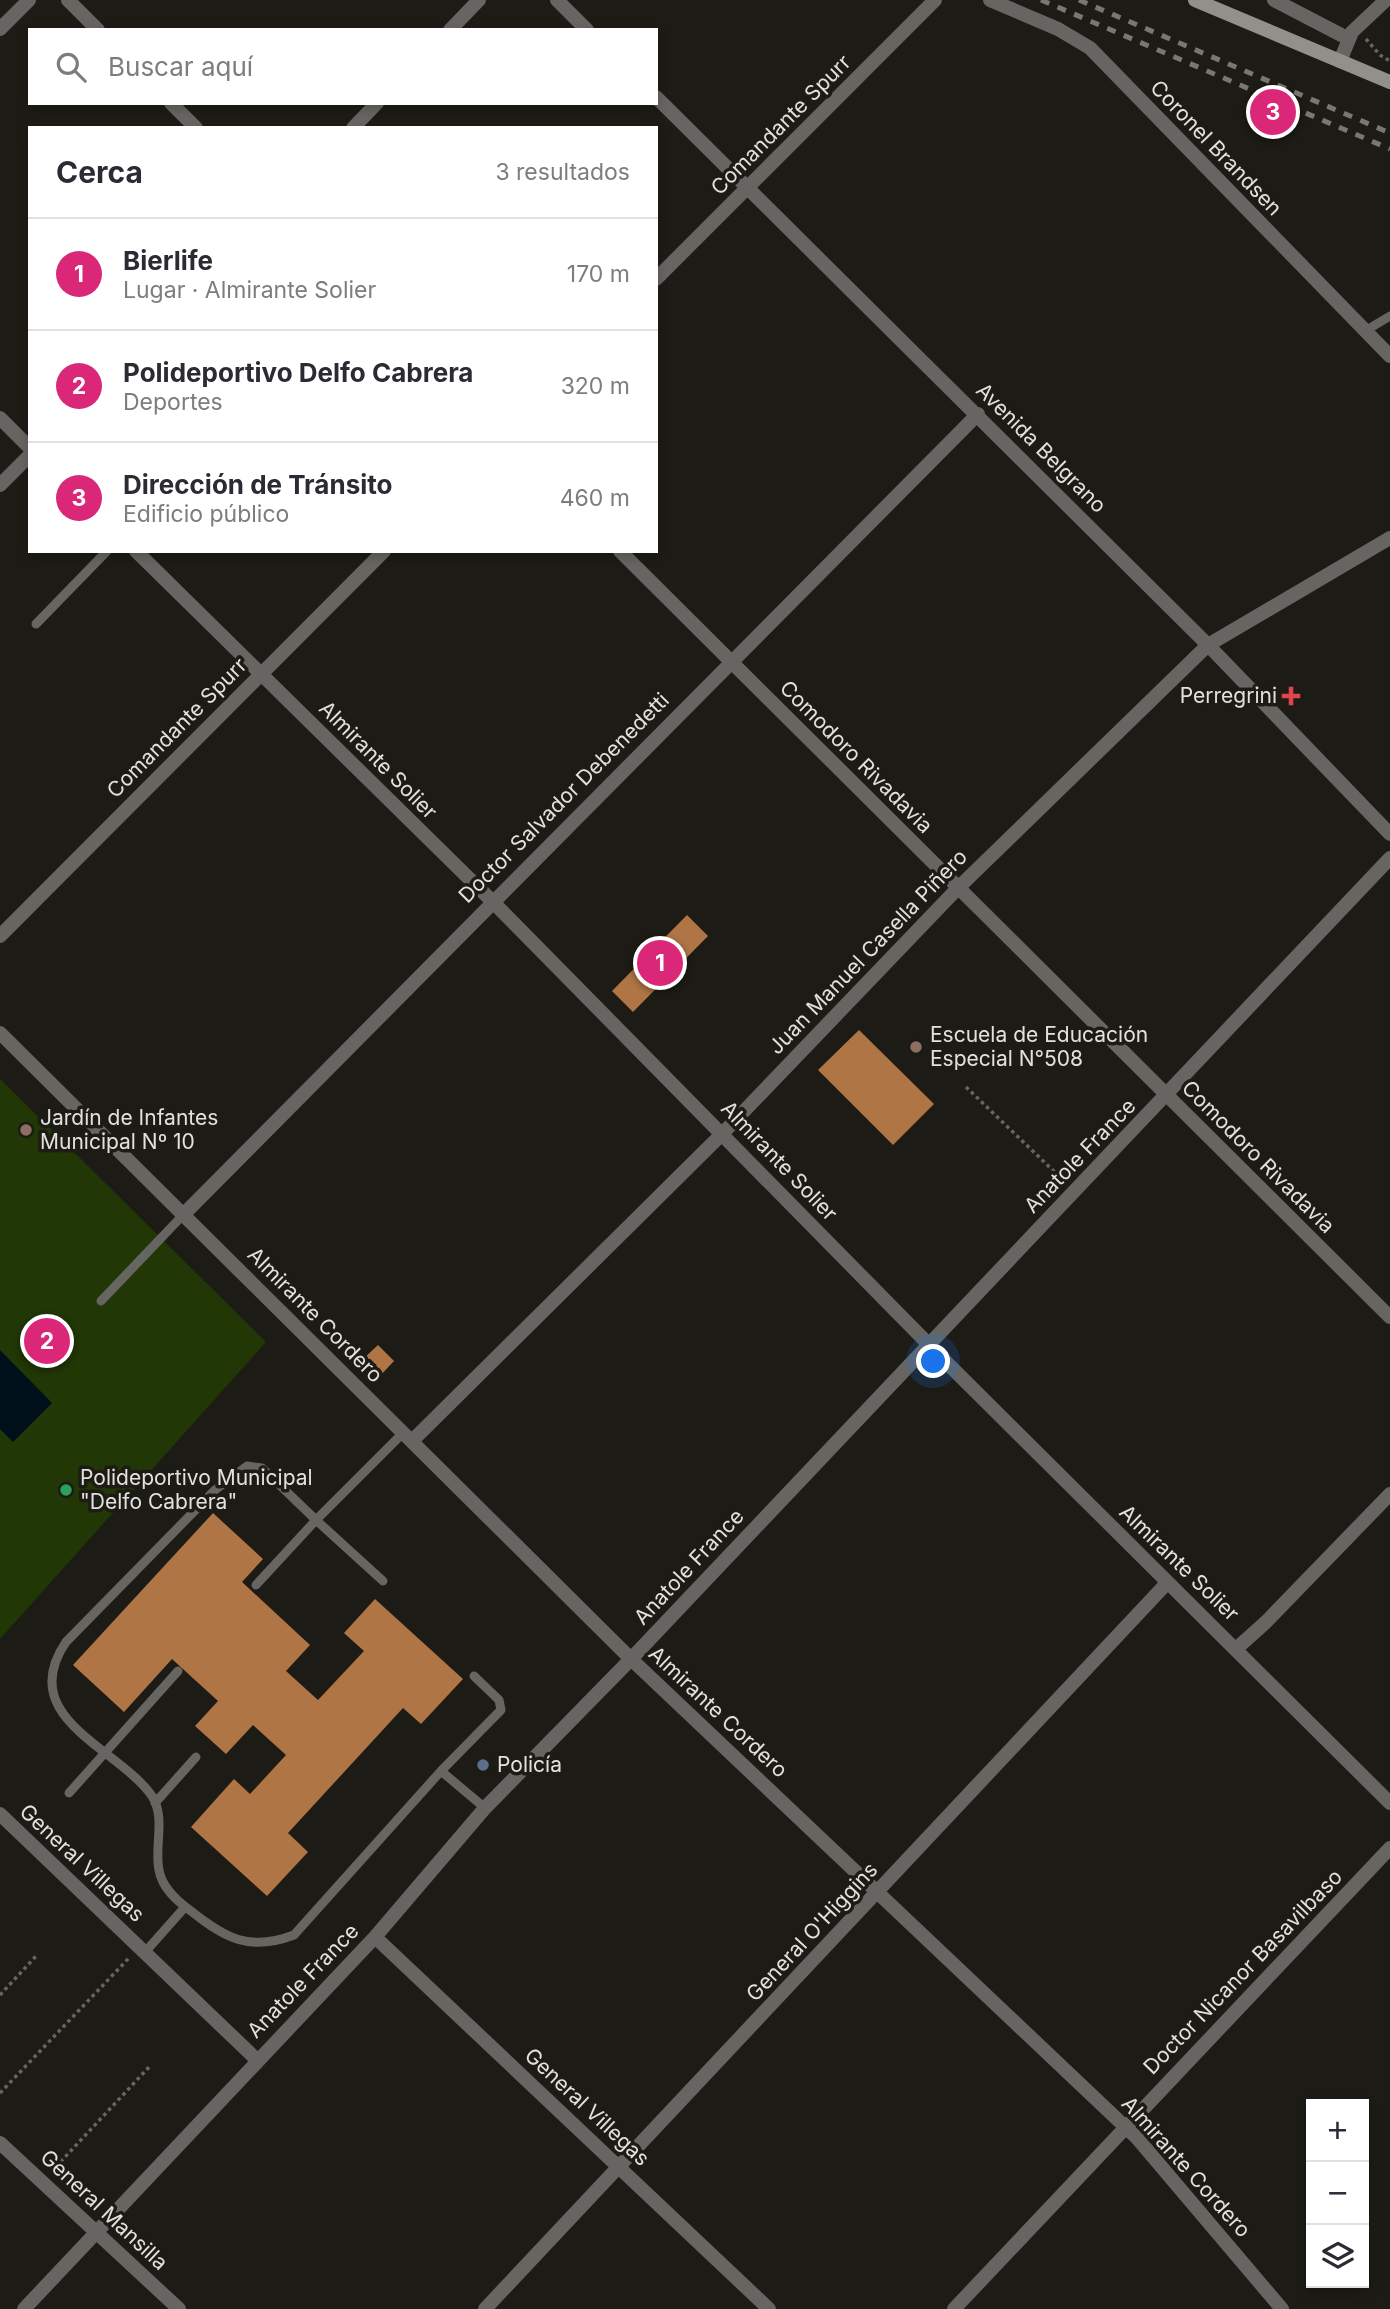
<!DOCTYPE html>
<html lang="es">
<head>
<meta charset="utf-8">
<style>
	:root { --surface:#fff; --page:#f7f7f7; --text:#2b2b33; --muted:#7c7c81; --line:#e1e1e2; --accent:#db2777 }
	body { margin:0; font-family:Inter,sans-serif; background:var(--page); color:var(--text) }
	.controls { position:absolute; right:21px; bottom:21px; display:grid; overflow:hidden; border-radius:0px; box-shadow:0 4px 10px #0003 }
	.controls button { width:63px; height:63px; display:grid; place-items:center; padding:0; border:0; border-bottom:2px solid var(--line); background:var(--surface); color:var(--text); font:35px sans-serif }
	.you { position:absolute; left:934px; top:1362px; width:24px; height:24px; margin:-18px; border:5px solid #fff; border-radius:50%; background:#1a73e8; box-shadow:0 0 0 10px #1a73e833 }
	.badge { display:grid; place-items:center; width:46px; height:46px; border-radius:50%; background:var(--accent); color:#fff; font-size:23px; font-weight:700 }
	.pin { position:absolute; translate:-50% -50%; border:4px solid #fff; box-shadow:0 2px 7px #0006 }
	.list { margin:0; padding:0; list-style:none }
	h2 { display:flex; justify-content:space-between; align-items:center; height:91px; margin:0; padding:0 28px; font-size:30px }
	h2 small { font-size:23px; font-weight:400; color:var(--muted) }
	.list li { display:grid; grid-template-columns:46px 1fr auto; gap:21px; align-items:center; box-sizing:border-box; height:112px; padding:0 28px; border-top:2px solid var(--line) }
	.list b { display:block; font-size:26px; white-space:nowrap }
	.list p { margin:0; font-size:23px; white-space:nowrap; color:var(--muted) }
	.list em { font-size:23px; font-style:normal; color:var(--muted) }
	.icon { flex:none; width:38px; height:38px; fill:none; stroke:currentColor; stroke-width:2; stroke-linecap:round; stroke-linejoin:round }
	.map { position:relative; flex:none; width:1390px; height:2309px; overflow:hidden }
	.search { position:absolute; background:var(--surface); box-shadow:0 4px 10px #0003; left:28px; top:28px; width:630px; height:77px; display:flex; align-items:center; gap:18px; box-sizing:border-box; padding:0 24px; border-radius:0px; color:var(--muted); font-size:26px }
	.panel { position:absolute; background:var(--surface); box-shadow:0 4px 10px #0003; left:28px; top:126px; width:630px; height:427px; border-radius:0px }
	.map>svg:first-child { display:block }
</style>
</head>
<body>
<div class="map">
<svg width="1390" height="2309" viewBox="0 0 1390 2309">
	<rect width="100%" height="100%" fill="#1d1b15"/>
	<path fill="#213706" d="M 0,1079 L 266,1342 L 0,1639 Z"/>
	<path fill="#00101b" d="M 0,1350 L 52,1403 L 13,1442 L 0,1429 Z"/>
	<path fill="#b07545" d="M 687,915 L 708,936 L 633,1012 L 612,991 Z
		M 859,1030 L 934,1104 L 893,1145 L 818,1070 Z
		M 378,1345 L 394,1361 L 379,1377 L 362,1360 Z
		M 213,1513 L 263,1559 L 242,1582 L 310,1645 L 286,1671 L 318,1700 L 364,1651 L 344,1633 L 375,1599 L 463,1679 L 421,1724 L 403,1708 L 288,1833 L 308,1852 L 267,1896 L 191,1827 L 234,1779 L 250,1794 L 286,1755 L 253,1725 L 226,1754 L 195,1726 L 218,1701 L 172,1659 L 124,1712 L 73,1665 Z"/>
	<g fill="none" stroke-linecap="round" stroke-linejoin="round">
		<path stroke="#67655f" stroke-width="3.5" stroke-dasharray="3.5 3.5" stroke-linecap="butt" d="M 1366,39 L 1380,55 L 1390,61
			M 966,1087 L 1063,1180
			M 0,1995 L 38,1954
			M 0,2093 L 129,1958
			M 51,2172 L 150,2066"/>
		<path stroke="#676562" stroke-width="9" d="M 1365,331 L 1390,316
			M 36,624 L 107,551
			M 101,1301 L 184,1214
			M 403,1433 L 316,1520 L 262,1468 L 247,1466 L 215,1490 L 66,1642 C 14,1718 119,1748 152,1796 C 166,1818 154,1846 159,1870 C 162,1888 177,1901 191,1911 C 225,1938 249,1952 294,1935 L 441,1771 L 485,1808
			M 256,1585 L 316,1520 L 383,1581
			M 441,1771 L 501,1710 L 499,1700 L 474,1676
			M 69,1793 L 178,1671
			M 155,1803 L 196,1757
			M 146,1951 L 185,1907"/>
		<path stroke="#676562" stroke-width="14" d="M 68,0 L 98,30
			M 990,0 L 1058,29 L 1090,48 L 1390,356
			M 1274,0 L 1349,39
			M 0,29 L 29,0
			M 450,30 L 479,0
			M 1340,61 L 1352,32 L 1386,0
			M 171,103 L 196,128
			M 353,128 L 377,103
			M 656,279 L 935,0
			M 0,418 L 30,448
			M 0,485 L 30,455
			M 136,551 L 492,901 L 948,1364 L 1390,1803
			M 620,551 L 1390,1317
			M 0,936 L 384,551
			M 0,1033 L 631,1659 L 1137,2138 L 1282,2309
			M 184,1214 L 978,414
			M 412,1441 L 723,1133 L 957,889 L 1208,645
			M 1237,1648 L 1266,1622 L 1390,1494
			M 0,1814 L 256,2059
			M 375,1937 L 769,2309
			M 0,2143 L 179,2309
			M 24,2309 L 375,1937 L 485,1808 L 631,1659 L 1390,858
			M 485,2309 L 1167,1583
			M 954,2309 L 1390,1848"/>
		<path stroke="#676562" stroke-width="14" d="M 557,0 L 587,30
			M 656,97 L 1208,645 L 1390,834
			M 1208,645 L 1390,538"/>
		<path stroke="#92908a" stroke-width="14" d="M 1195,0 L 1390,82"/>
		<path stroke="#787771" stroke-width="5" stroke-dasharray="9 9" stroke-linecap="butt" d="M 1041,0 L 1390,149
			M 1079,0 L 1390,133"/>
	</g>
	<path fill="#e0444e" stroke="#1d1b15" stroke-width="2.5" d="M1287.5 685.5h7v7h7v7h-7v7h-7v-7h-7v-7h7z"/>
	<g fill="#8d6e63" stroke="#1d1b15" stroke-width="2.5">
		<circle cx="916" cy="1047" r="7"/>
		<circle cx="26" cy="1130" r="7"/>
	</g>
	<circle fill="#2e9e5b" stroke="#1d1b15" stroke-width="2.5" cx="66" cy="1490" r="7"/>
	<circle fill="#5c6f8a" stroke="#1d1b15" stroke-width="2.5" cx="483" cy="1765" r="7"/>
	<g text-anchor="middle" stroke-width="7" stroke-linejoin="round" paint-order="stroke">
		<g font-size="21" fill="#e2e1dc" stroke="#1d1b15">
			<text transform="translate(781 125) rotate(-45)" y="7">Comandante Spurr</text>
			<text transform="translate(1216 148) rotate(46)" y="7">Coronel Brandsen</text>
			<text transform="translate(1041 448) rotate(45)" y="7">Avenida Belgrano</text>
			<text transform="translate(177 728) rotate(-45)" y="7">Comandante Spurr</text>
			<text transform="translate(856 757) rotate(45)" y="7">Comodoro Rivadavia</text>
			<text transform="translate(378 760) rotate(45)" y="7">Almirante Solier</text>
			<text transform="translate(564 798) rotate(-45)" y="7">Doctor Salvador Debenedetti</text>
			<text transform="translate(868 952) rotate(-46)" y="7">Juan Manuel Casella Piñero</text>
			<text transform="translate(1080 1156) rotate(-46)" y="7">Anatole France</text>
			<text transform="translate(1258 1157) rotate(45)" y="7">Comodoro Rivadavia</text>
			<text transform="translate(779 1161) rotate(46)" y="7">Almirante Solier</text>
			<text transform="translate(315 1315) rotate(45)" y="7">Almirante Cordero</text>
			<text transform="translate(1179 1563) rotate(44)" y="7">Almirante Solier</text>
			<text transform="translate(689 1567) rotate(-47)" y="7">Anatole France</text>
			<text transform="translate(718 1712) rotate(43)" y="7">Almirante Cordero</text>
			<text transform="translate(82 1863) rotate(43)" y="7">General Villegas</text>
			<text transform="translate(812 1932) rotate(-47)" y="7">General O'Higgins</text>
			<text transform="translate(1243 1972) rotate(-46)" y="7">Doctor Nicanor Basavilbaso</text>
			<text transform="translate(303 1981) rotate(-46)" y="7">Anatole France</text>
			<text transform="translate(587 2107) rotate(43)" y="7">General Villegas</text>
			<text transform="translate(1186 2167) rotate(48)" y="7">Almirante Cordero</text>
			<text transform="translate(104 2210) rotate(43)" y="7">General Mansilla</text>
		</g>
		<g font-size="21" fill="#e2e1dc" stroke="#1d1b15" text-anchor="start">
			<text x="1277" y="703" text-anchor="end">Perregrini</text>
			<text x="930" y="1042">Escuela de Educación<tspan x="930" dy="24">Especial N°508</tspan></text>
			<text x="40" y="1125">Jardín de Infantes<tspan x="40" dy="24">Municipal Nº 10</tspan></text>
			<text x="80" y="1485">Polideportivo Municipal<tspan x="80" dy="24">"Delfo Cabrera"</tspan></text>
			<text x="497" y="1772">Policía</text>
		</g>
	</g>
</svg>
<div class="controls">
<button>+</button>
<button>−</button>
<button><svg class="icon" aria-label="layers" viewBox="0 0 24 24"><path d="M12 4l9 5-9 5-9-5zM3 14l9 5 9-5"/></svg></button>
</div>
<div class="you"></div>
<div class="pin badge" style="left:660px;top:963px">1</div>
<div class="pin badge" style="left:47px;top:1341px">2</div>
<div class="pin badge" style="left:1273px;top:112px">3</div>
<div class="search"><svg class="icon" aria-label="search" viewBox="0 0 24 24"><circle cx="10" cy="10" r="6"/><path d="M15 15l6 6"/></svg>Buscar aquí</div>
<section class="panel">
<h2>Cerca<small>3 resultados</small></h2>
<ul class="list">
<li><span class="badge">1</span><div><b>Bierlife</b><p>Lugar · Almirante Solier</p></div><em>170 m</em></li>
<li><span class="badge">2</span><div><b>Polideportivo Delfo Cabrera</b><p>Deportes</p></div><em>320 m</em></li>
<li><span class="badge">3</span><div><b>Dirección de Tránsito</b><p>Edificio público</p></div><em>460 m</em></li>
</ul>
</section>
</div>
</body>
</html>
